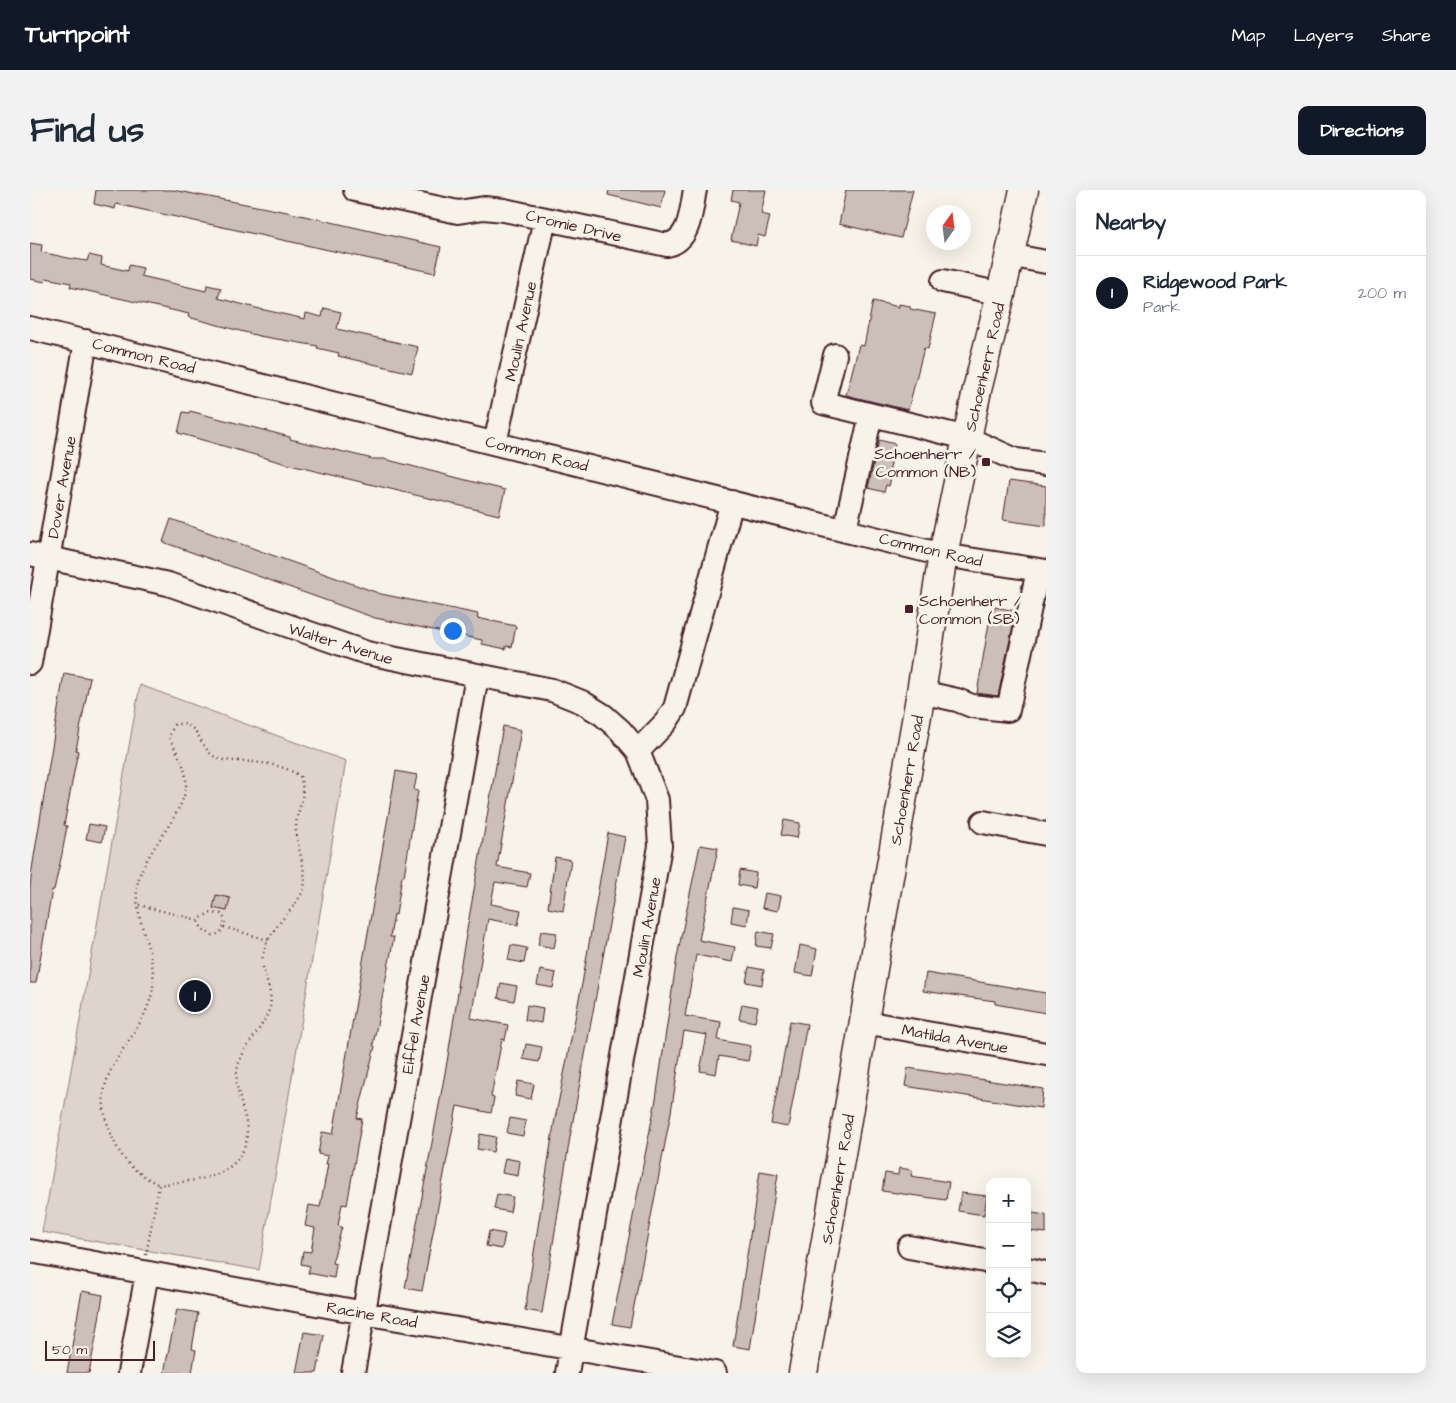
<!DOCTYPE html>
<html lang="en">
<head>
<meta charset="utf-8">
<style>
	:root { --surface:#fff; --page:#f2f2f3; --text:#1f2937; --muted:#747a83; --line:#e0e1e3; --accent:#111827 }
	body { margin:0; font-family:"Architects Daughter",sans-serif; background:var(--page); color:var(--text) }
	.controls { position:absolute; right:15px; bottom:15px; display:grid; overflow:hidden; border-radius:10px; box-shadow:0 5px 20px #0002 }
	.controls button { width:45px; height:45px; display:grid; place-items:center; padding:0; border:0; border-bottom:1px solid var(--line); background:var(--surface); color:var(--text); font:25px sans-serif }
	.compass { position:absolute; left:896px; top:15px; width:45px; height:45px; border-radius:50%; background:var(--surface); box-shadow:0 5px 20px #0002; rotate:14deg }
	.scale { position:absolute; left:15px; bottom:12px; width:110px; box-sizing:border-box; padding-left:5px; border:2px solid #4a1f2b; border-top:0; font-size:14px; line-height:18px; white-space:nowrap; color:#4a1f2b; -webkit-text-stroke:4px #f7f3e8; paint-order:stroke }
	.you { position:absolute; left:422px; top:440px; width:18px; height:18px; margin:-12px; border:4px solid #fff; border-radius:50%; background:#1a73e8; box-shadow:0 0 0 8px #1a73e833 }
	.badge { display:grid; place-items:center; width:32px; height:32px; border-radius:50%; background:var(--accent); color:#fff; font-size:16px; font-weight:700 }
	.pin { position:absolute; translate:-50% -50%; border:2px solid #fff; box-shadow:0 1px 5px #0006 }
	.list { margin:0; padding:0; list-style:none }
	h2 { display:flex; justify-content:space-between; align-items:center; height:65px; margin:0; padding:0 20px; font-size:21px }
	h2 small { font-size:16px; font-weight:400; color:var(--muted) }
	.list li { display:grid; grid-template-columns:32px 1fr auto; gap:15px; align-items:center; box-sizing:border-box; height:75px; padding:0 20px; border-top:1px solid var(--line) }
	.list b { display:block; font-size:19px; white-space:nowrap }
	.list p { margin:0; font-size:16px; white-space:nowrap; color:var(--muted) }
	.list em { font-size:16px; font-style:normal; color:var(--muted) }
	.icon { flex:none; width:28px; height:28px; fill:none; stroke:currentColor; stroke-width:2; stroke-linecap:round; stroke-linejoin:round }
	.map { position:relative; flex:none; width:1016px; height:1183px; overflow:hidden; border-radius:10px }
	header { display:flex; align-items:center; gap:30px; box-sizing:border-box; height:70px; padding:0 25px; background:var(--accent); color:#fff }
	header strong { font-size:24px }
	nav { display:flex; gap:28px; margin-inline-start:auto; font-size:18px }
	.intro { display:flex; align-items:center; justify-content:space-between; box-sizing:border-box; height:120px; padding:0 30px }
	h1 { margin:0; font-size:35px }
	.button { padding:12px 22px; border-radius:10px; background:var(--accent); color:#fff; font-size:18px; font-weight:700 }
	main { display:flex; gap:30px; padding:0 30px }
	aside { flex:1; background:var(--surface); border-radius:10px; box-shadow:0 5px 20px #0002 }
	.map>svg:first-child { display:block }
</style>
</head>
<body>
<header>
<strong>Turnpoint</strong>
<nav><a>Map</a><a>Layers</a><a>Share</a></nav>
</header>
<div class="intro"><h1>Find us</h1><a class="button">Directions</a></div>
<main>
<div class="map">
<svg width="1016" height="1183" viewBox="0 0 1016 1183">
	<rect width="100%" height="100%" fill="#f7f3e8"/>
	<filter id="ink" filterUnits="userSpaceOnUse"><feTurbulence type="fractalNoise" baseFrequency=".02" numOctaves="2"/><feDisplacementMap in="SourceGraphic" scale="10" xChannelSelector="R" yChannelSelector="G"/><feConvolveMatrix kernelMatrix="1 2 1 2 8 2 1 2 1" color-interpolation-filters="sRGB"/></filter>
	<g filter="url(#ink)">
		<path fill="#ded4cc" stroke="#947a7c" d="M 110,495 L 316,571 L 229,1080 L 12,1042 Z"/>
		<path fill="#ccbfb9" stroke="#4a1f2b" d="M 66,0 L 143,0 L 257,22 L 411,57 L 405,83 L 86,14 L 85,19 L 64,14 Z
			M 579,0 L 635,0 L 631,18 L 578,5 Z
			M 703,0 L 736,0 L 731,24 L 740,26 L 735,47 L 728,45 L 726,56 L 701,50 L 709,12 L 701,10 Z
			M 816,0 L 883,0 L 871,48 L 809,34 Z
			M 0,53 L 12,55 L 11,62 L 38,68 L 57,71 L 59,65 L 72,68 L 71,75 L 98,81 L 99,75 L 113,78 L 111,86 L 176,101 L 177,95 L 191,98 L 188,108 L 230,119 L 275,129 L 276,123 L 292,127 L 294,118 L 311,122 L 307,139 L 388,157 L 382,183 L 308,166 L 309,163 L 287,158 L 288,156 L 229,146 L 158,127 L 159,124 L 40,97 L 41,93 L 16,88 L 15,92 L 0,89 Z
			M 843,111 L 869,117 L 869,114 L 880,116 L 880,119 L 906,124 L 898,159 L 894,158 L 878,220 L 816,205 L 829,155 L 834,156 Z
			M 160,221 L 260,247 L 260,249 L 343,269 L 354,269 L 475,300 L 469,325 L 260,275 L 148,243 L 153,222 L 159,223 Z
			M 849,250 L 865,254 L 859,283 L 862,284 L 859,296 L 856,295 L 854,302 L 838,298 Z
			M 979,291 L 1016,296 L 1016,336 L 973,330 Z
			M 141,329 L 351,404 L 448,424 L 447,428 L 486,436 L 482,457 L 476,456 L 476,459 L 452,454 L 452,450 L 345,428 L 133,352 Z
			M 965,417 L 986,421 L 968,506 L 947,503 L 959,433 L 962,433 Z
			M 34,483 L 60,488 L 46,560 L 48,561 L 34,635 L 37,636 L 32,664 L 24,700 L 22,700 L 6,793 L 0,793 L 0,699 L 2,679 Z
			M 473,536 L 491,540 L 467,677 L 500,683 L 497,697 L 465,692 L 461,714 L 491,720 L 488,735 L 458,729 L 441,828 L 478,835 L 475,850 L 472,849 L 461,907 L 464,908 L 461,923 L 427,916 L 392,1101 L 375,1098 L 417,872 L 429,796 L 427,796 Z
			M 366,581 L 387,585 L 384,600 L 388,601 L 374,686 L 372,686 L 366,725 L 364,724 L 360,747 L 364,747 L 343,855 L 345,856 L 327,928 L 332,929 L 317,1015 L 312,1014 L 308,1036 L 312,1037 L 302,1073 L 306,1074 L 304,1088 L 278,1083 L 280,1076 L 271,1074 L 273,1061 L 281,1062 L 285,1038 L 275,1036 L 279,1015 L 290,1017 L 298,974 L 296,974 L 298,966 L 288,964 L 292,942 L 303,944 Z
			M 754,630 L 770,633 L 767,648 L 751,645 Z
			M 59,634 L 75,637 L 72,652 L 56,649 Z
			M 578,643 L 595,647 L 540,947 L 512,1123 L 495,1120 L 524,934 L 552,794 Z
			M 670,655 L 688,658 L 669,750 L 705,757 L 702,772 L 666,765 L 655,826 L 691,832 L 688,850 L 721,856 L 718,871 L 689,866 L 686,884 L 670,881 L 677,845 L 654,841 L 641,922 L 600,1137 L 582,1134 L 626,909 L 647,767 Z
			M 525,667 L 541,670 L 533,721 L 518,718 Z
			M 710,680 L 726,683 L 724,698 L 708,695 Z
			M 735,703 L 751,706 L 748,721 L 732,718 Z
			M 186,705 L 200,708 L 197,721 L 183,718 Z
			M 703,717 L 719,720 L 717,735 L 701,732 Z
			M 511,741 L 527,743 L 524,758 L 508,755 Z
			M 728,741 L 744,744 L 741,758 L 726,756 Z
			M 481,755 L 497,758 L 494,773 L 478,770 Z
			M 770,755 L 787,759 L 782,786 L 765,783 Z
			M 719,777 L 734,780 L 732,795 L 716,792 Z
			M 510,780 L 526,783 L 523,798 L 507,795 Z
			M 896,783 L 1016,803 L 1016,823 L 965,814 L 965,811 L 893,801 Z
			M 471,793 L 487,796 L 484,811 L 468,808 Z
			M 712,814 L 728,817 L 725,832 L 709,829 Z
			M 497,815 L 513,818 L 511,833 L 495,830 Z
			M 760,831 L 777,834 L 758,937 L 741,934 Z
			M 496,854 L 512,857 L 509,872 L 493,869 Z
			M 878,878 L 1013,899 L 1011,918 L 875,896 Z
			M 488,891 L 504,894 L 501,909 L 485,906 Z
			M 480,928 L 496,931 L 493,946 L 477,943 Z
			M 450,944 L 466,947 L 463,962 L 447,959 Z
			M 475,968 L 490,971 L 488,986 L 472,983 Z
			M 869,978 L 882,980 L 881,986 L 919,992 L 916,1010 L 852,1001 L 855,983 L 868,985 Z
			M 730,981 L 748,984 L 720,1159 L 703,1156 Z
			M 931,1003 L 957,1006 L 954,1025 L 928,1021 Z
			M 467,1004 L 483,1007 L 480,1022 L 464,1019 Z
			M 1002,1023 L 1016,1025 L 1016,1043 L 1000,1041 Z
			M 459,1041 L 475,1044 L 472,1059 L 456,1056 Z
			M 52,1101 L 73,1105 L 67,1142 L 59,1183 L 37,1183 Z
			M 147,1119 L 168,1123 L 162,1159 L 166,1160 L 162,1183 L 134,1183 Z
			M 274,1142 L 294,1145 L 287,1183 L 266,1183 Z"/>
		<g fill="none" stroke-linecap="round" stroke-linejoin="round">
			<g stroke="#4a1f2b" stroke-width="26">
				<path id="minor" d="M 325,0 L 428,22 L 454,18 L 474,20 L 637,55 C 661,50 661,19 665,0
					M 979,65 L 1016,72
					M 913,91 L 971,104
					M 0,138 L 913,365 L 1016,381
					M 805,165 L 793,213 L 937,248 L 986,270 L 1016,274
					M 465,253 L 515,29
					M 815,339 L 841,225
					M 0,364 L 138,394 L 337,463 L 522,500 L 552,512 L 573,525 L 590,540 L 608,561 L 627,610 L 630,656 L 537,1183
					M 0,473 L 56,151
					M 891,502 L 927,510 L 942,516 L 978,520 L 1008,380
					M 608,561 L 636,532 L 645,518 L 702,312
					M 953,632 L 1016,644
					M 834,832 L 1016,864
					M 879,1057 L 960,1072
					M 0,1061 L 351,1126 L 685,1183
					M 997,1079 L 1016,1083
					M 99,1183 L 117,1083
					M 323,1183 L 447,486"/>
			</g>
			<g stroke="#4a1f2b" stroke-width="31">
				<path id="major" d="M 773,1183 L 891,502 L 913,365 L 947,200 L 971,104 L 994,0"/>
			</g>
			<path stroke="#4a1f2b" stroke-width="2.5" stroke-dasharray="1 4" stroke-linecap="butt" d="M 109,715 L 168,730 L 179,723 L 191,724 L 195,729 C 194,739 192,742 184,746 L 172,739 L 168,730
				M 194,737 L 238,750
				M 116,1065 L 129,995 C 157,990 195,992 211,964 C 229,936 200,906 208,876 C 214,855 232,840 239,820 C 246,801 229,783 233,765 C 238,739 262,723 273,701 C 279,688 267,656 266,641 C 265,618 278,612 270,586 C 252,574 233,573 212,571 C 203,571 193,571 185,567 C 168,557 169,528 144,535 L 139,547 C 145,560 155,574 156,589 C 159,621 115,660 108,691 C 100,729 132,768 121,807 C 106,858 56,881 80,941 C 91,971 102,980 129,995"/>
			<use href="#minor" stroke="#f7f3e8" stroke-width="22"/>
			<use href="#major" stroke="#f7f3e8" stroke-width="28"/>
		</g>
	</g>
	<g fill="#4a1f2b" stroke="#f7f3e8" stroke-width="2">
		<rect x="951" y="267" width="10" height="10" rx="2.5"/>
		<rect x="874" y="414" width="10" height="10" rx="2.5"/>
	</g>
	<g text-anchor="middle" stroke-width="5" stroke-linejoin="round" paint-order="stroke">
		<g font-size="16" fill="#4a1f2b" stroke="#f7f3e8">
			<text transform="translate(544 35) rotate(13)" y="6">Cromie Drive</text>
			<text transform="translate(490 141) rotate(-78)" y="6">Moulin Avenue</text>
			<text transform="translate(114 165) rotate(14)" y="6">Common Road</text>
			<text transform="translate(954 177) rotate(-77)" y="6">Schoenherr Road</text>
			<text transform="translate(507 263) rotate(14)" y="6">Common Road</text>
			<text transform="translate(31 297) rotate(-80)" y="6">Dover Avenue</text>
			<text transform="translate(901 359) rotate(13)" y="6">Common Road</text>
			<text transform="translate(311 453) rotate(17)" y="6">Walter Avenue</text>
			<text transform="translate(876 590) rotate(-80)" y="6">Schoenherr Road</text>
			<text transform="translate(616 737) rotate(-80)" y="6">Moulin Avenue</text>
			<text transform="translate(385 834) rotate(-80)" y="6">Eiffel Avenue</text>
			<text transform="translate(925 848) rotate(10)" y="6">Matilda Avenue</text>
			<text transform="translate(807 989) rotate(-80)" y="6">Schoenherr Road</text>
			<text transform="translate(342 1124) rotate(10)" y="6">Racine Road</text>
		</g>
		<g font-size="16" fill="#4a1f2b" stroke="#f7f3e8" text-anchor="end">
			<text x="946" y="269">Schoenherr /<tspan x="946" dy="18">Common (NB)</tspan></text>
			<text x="889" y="416" text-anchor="start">Schoenherr /<tspan x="889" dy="18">Common (SB)</tspan></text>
		</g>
	</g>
</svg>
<div class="controls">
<button>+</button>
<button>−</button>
<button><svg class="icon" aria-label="locate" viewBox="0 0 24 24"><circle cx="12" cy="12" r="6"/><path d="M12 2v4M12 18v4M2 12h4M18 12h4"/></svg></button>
<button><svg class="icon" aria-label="layers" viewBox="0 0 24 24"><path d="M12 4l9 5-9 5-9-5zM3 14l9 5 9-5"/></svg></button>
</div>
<svg class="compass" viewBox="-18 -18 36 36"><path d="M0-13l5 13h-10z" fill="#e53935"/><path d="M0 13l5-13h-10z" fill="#747a83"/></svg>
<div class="scale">50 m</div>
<div class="you"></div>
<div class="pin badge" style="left:165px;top:806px">1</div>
</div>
<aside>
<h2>Nearby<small></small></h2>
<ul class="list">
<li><span class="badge">1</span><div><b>Ridgewood Park</b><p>Park</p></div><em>200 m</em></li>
</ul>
</aside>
</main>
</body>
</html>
